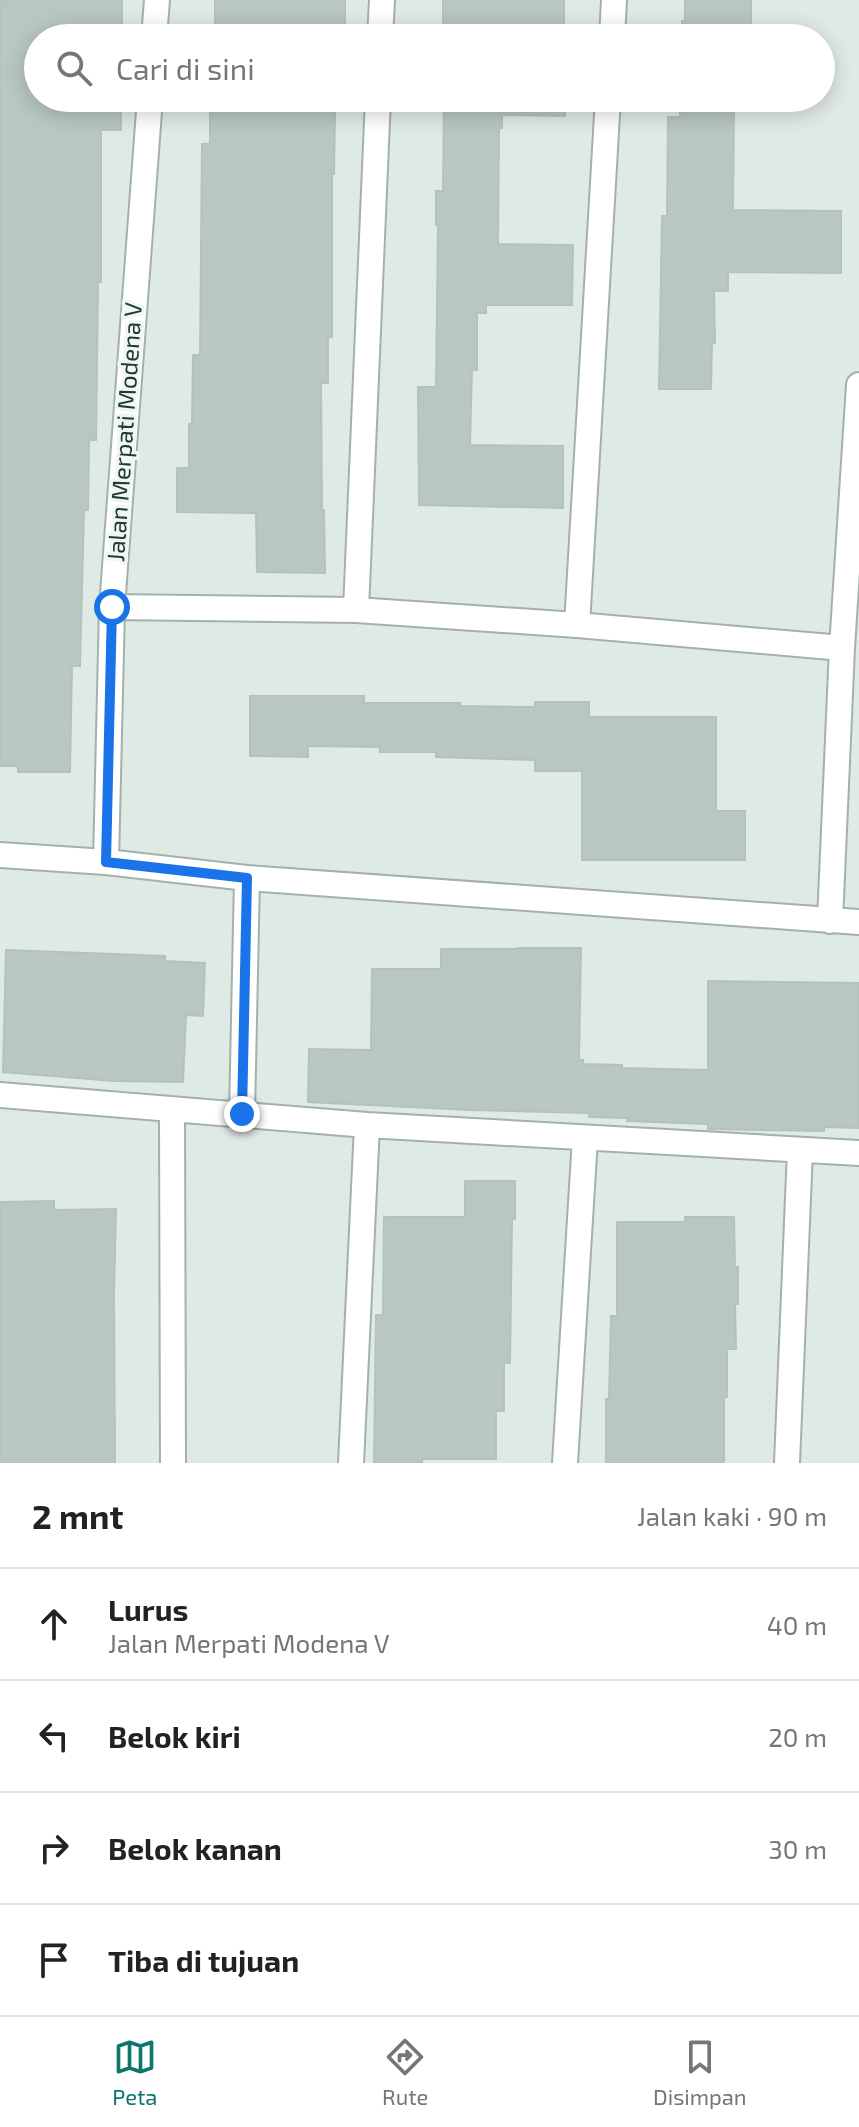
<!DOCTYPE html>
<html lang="id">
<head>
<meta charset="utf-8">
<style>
	:root { --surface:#fff; --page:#f2f2f2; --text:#222; --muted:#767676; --line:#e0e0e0; --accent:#0f766e }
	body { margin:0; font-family:"Exo 2",sans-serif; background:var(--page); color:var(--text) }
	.stop { position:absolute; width:24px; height:24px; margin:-18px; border:6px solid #1a73e8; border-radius:50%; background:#fff }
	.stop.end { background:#1a73e8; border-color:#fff; box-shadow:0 2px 8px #0008 }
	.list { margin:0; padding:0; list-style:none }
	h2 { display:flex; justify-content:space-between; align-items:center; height:104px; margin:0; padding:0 32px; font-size:34px }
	h2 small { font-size:26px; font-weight:400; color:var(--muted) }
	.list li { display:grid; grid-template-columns:52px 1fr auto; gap:24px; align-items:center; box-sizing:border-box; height:112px; padding:0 32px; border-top:2px solid var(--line) }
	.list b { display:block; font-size:30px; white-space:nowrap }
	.list p { margin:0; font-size:26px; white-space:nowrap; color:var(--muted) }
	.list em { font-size:26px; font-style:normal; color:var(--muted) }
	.icon { flex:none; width:44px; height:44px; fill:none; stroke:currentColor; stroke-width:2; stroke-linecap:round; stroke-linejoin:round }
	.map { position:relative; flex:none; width:859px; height:1463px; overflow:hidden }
	.search { position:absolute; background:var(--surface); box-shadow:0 4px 20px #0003; left:24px; right:24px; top:24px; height:88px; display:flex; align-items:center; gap:20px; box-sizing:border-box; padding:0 28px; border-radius:44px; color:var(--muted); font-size:30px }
	.sheet { height:552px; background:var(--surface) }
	nav { display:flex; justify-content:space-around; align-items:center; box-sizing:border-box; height:112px; border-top:2px solid var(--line); background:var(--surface); font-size:22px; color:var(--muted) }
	nav a { display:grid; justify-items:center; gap:4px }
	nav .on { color:var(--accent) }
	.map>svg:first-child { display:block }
</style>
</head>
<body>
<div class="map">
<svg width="859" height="1463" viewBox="0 0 859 1463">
	<rect width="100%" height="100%" fill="#e0eae5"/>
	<path fill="#b9c7c1" stroke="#b3c3bc" stroke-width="2" d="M 0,0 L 122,0 L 122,38 L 38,38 L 38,98 L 121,98 L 121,130 L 101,130 L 101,282 L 98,282 L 96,440 L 89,440 L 88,510 L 84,510 L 80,666 L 72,666 L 70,772 L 18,772 L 18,766 L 0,766 Z
		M 215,0 L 345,0 L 345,38 L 215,38 Z
		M 443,0 L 564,0 L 564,38 L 443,38 Z
		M 685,0 L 751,0 L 751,38 L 682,38 L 682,21 L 685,21 Z
		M 210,98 L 337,98 L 337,111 L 335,111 L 334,174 L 332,174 L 332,337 L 328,337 L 328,383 L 321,383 L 322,510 L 324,510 L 325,573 L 257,572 L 256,513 L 177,512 L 177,468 L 189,468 L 189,424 L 192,424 L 193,355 L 200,355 L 202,144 L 210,144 Z
		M 444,98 L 565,98 L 565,116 L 502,115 L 502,128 L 499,128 L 498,244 L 573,245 L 572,305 L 486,305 L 486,313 L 477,313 L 477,370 L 472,370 L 470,445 L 563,446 L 563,508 L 419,505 L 418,387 L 436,387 L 438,225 L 436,225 L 436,191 L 443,191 Z
		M 680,98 L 738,98 L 738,109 L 734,109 L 733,210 L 841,211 L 841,273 L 728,272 L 728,291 L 714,291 L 715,343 L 712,343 L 711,389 L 659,389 L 662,216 L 667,216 L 668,117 L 680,117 Z
		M 250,696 L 364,696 L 364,703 L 460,703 L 460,706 L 535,707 L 535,702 L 589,702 L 589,717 L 716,717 L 716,811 L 745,811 L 745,860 L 582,860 L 582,771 L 535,771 L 535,760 L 436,757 L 436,752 L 380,752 L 380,747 L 308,746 L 308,757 L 250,756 Z
		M 518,948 L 581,948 L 579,1060 L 583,1060 L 583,1064 L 622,1065 L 622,1068 L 708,1070 L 708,981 L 859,983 L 859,1128 L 824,1127 L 824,1131 L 708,1129 L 708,1124 L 627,1121 L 627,1118 L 589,1117 L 589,1113 L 469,1110 L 308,1102 L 309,1049 L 371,1050 L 372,969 L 441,969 L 441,949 L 518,949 Z
		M 6,950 L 165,956 L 165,961 L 205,963 L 203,1016 L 186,1015 L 183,1082 L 114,1081 L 3,1072 Z
		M 465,1181 L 515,1181 L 515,1219 L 512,1219 L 510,1363 L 504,1363 L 504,1411 L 496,1411 L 496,1459 L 422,1459 L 422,1463 L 374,1463 L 376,1315 L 383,1315 L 384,1217 L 465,1217 Z
		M 54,1201 L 54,1210 L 116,1209 L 114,1294 L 115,1463 L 0,1463 L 0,1202 Z
		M 685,1217 L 734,1217 L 735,1267 L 738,1267 L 738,1304 L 735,1304 L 736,1349 L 727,1349 L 727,1397 L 724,1397 L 724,1463 L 606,1463 L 606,1399 L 609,1399 L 611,1316 L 617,1316 L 617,1222 L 685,1222 Z"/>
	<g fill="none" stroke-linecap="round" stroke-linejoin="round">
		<g stroke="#a3b1ac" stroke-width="28">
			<path id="minor" d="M 154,38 L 157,0
				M 380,38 L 382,0
				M 612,38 L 614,0
				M 112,607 L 356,610 L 577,625 L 842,648
				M 356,610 L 378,98
				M 577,625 L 608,98
				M 0,855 L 106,862 L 247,878 L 859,922
				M 106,862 L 112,607 L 150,98
				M 830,921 L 842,648 L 859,385
				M 0,1095 L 367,1125 L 859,1153
				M 172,1110 L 173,1463
				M 242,1114 L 247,878
				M 351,1463 L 367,1125
				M 565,1463 L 585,1138
				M 787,1463 L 800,1150"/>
		</g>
		<use href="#minor" stroke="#fff" stroke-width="24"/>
	</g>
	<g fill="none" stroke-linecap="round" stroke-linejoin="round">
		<path stroke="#1a73e8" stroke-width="10" d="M 112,607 L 106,862 L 247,878 L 242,1114"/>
	</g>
	<g text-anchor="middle" stroke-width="7" stroke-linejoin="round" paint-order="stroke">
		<g font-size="24" fill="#223932" stroke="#f0f7f3">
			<text transform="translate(125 432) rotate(-86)" y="8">Jalan Merpati Modena V</text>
		</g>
	</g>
</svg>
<div class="stop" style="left:112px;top:607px"></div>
<div class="stop end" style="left:242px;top:1114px"></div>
<div class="search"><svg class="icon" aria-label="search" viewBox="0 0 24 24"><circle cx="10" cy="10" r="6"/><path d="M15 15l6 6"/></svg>Cari di sini</div>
</div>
<section class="sheet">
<h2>2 mnt<small>Jalan kaki · 90 m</small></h2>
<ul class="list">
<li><svg class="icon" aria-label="ahead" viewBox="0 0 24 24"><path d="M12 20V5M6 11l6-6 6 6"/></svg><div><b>Lurus</b><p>Jalan Merpati Modena V</p></div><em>40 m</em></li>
<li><svg class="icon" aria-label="left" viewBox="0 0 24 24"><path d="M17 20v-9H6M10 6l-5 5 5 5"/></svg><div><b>Belok kiri</b></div><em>20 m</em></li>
<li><svg class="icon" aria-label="right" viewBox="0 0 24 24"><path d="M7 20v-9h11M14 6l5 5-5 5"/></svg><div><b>Belok kanan</b></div><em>30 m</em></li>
<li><svg class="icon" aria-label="arrive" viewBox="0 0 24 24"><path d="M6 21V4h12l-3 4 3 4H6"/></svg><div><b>Tiba di tujuan</b></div></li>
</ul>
</section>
<nav>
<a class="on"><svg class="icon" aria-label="map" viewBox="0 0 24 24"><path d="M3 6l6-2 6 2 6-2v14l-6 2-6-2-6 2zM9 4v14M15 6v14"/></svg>Peta</a>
<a><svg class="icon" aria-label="directions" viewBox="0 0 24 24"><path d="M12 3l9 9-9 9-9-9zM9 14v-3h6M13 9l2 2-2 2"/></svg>Rute</a>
<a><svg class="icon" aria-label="saved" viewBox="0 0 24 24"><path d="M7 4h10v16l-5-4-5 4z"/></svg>Disimpan</a>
</nav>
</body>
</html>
